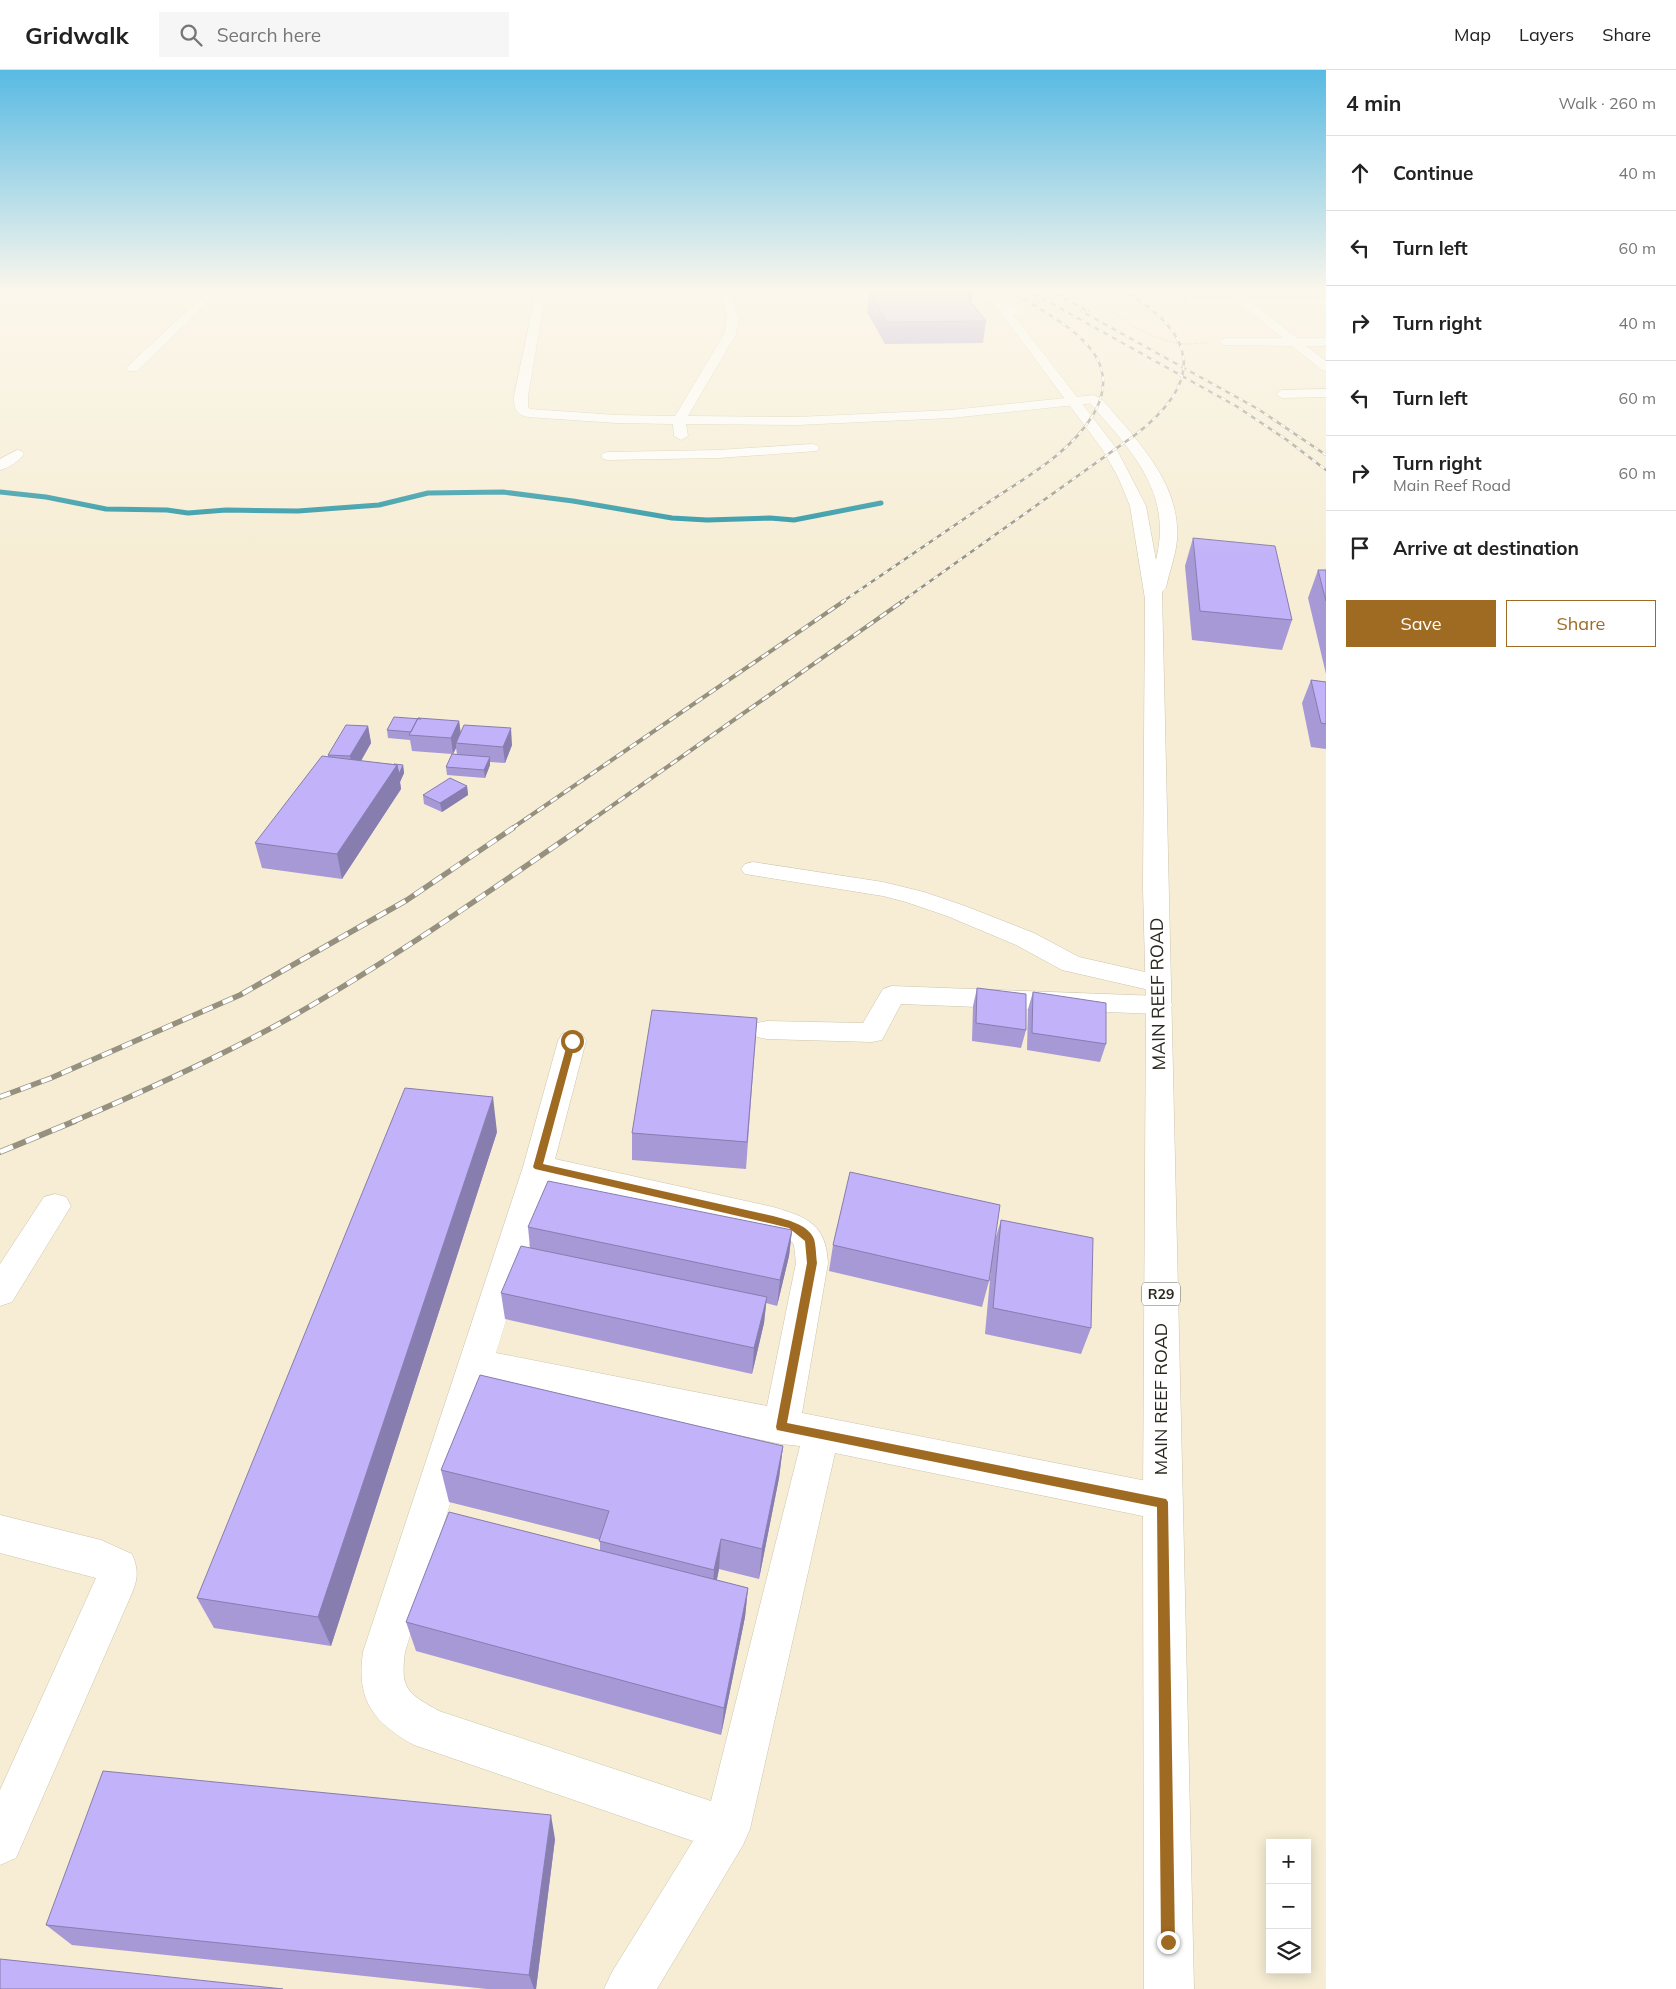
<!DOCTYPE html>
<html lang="en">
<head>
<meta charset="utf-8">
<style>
	:root { --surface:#fff; --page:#f6f6f6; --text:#222; --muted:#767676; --line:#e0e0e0; --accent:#9f6b23 }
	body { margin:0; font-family:Mulish,sans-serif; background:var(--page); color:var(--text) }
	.controls { position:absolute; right:15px; bottom:15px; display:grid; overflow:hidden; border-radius:0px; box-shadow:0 2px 12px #0003 }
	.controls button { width:45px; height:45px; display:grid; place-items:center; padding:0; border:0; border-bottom:1px solid var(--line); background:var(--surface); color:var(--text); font:25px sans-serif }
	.stop { position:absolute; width:15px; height:15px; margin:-11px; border:4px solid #9f6b23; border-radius:50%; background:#fff }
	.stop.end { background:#9f6b23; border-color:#fff; box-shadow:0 1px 5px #0008 }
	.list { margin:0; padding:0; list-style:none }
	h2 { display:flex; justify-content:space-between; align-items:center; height:65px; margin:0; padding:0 20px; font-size:21px }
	h2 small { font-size:16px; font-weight:400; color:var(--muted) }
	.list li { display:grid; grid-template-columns:32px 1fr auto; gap:15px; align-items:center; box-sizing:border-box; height:75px; padding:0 20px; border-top:1px solid var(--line) }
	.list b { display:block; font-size:19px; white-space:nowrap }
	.list p { margin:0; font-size:16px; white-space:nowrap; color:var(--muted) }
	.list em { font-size:16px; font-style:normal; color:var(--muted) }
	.actions { display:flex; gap:10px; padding:15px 20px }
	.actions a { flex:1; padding:11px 0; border:1px solid var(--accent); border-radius:0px; text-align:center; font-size:18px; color:var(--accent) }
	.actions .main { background:var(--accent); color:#fff }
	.icon { flex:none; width:28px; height:28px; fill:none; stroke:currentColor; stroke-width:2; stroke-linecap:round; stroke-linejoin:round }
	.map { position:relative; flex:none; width:1326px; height:1919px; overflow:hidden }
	header { display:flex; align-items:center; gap:30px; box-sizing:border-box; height:70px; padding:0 25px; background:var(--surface); border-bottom:1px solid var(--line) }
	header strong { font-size:24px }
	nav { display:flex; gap:28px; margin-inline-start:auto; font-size:18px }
	.search { width:350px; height:45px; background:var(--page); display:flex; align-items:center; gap:12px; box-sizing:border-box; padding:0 18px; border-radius:0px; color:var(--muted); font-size:19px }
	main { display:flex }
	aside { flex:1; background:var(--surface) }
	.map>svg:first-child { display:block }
</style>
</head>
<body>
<header>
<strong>Gridwalk</strong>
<div class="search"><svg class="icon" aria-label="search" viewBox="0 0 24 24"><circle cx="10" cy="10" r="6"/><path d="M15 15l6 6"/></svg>Search here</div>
<nav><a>Map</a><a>Layers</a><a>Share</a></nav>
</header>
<main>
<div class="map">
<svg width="1326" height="1919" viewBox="0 0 1326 1919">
	<rect width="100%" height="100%" fill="#f6edd4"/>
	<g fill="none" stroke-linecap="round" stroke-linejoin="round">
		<path stroke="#2494a3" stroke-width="5" d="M 0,422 L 46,427 L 106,439 L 167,440 L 188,443 L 226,440 L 298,441 L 379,435 L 428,423 L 503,422 L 573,431 L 672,448 L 707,450 L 770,448 L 794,450 L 881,433"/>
		<g stroke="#cdc4ac" stroke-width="1">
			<path id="minor" d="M 208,221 L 219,221 L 137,301 L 129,301 L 127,298 L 129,295 Z
				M 536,221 L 546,221 L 528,326 L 528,337 L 530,339 L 616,345 L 675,346 L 724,264 L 727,248 L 719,221 L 729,221 L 739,248 L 736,264 L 688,346 L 797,347 L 951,340 L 1094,325 L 1101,329 L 1094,333 L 951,348 L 797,355 L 686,354 L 688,366 L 681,370 L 674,366 L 673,354 L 616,353 L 528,347 C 515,344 514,338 514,326 Z
				M 1239,225 L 1245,228 L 1326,228 L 1326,234 L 1254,234 L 1297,268 L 1326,268 L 1326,276 L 1306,276 L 1326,291 L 1326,301 L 1322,300 L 1292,276 L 1222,275 L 1220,272 L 1222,269 L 1226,268 L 1283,268 L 1240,234 L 1189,234 L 1184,231 L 1189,228 L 1234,228 Z
				M 1326,319 L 1326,327 L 1282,328 L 1276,324 L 1282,320 Z
				M 812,374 L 817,375 L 819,378 L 817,381 L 718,388 L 608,390 L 603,389 L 601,386 L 603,383 L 608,382 L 718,380 Z
				M 17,380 L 22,381 L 24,384 C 19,391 9,398 0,400 L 0,389 Z
				M 753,792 L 883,812 L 924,822 L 965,836 L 1034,863 L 1079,887 L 1167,907 L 1171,913 L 1167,919 L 1158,922 L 1062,900 L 1016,875 L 947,846 L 906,832 L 883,826 L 745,804 L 741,799 L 745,794 Z
				M 892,916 L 1159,926 L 1169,929 L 1172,935 L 1169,941 L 1159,944 L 901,934 L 882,970 L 872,972 L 767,969 L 757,967 L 753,960 L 757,953 L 767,951 L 863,953 L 883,919 Z
				M 572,961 L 582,964 L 586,971 L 555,1089 L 773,1137 C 807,1147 826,1154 828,1193 L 802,1343 L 1162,1414 L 1176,1419 L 1181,1432 L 1176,1445 L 1162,1450 L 835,1383 L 750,1759 L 743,1775 L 657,1919 L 604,1919 L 612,1902 L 693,1771 L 414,1675 C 373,1652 356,1630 363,1582 L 523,1097 L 558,971 L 562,964 ZM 549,1111 L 773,1163 L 792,1172 L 794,1175 L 796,1193 L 767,1336 L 496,1283 ZM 487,1312 L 781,1374 L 800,1376 L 711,1731 L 439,1641 C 407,1623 400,1619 405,1582 Z
				M 55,1124 L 66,1127 L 71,1136 L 12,1232 L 0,1236 L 0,1194 L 44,1127 Z
				M 0,1445 L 101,1470 L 132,1484 C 140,1503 137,1512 129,1530 L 16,1788 L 0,1795 L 0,1720 L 96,1508 L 0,1483 Z"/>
		</g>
		<g stroke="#cdc4ac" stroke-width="1">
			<path id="major" d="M 973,221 L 985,221 L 1019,240 L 1021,242 L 1019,244 L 1014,245 L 1116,378 L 1146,436 L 1156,490 C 1173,421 1131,381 1090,333 L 1088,330 L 1090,327 L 1100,327 C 1134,367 1181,412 1177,469 C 1176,485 1169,502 1166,518 L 1162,522 L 1194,1919 L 1144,1919 L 1143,1432 L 1146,935 L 1143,817 L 1145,529 L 1130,436 L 1118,407 L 1102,379 L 995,235 Z"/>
		</g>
		<path stroke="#a19a88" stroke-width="1" stroke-dasharray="1 2" stroke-linecap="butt" d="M 1082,221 C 1111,240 1142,267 1177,273 C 1187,275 1198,273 1208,273"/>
		<use href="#minor" fill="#fff" fill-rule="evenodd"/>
		<use href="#major" fill="#fff" fill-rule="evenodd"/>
		<g stroke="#96907e" stroke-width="2.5">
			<path id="rail-far3" d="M 1029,221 L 1236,336 L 1287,370 L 1326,400
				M 1051,221 L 1088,241
				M 1081,241 L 1258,339 L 1326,385
				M 842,532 C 889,500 936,468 983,436 C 1021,410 1069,385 1093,345 C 1102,330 1106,314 1101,298 C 1091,264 1038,238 1010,221
				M 901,532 L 1135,365 C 1205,311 1198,265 1125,221"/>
		</g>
		<g stroke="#96907e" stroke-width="4">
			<path id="rail-far2" d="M 511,759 L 844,531
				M 579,759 L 903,531"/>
		</g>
		<g stroke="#96907e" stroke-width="5.5">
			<path id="rail-far1" d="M 0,1027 L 51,1008 L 240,925 L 407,830 L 513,758
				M 72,1052 C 147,1020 222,986 293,946 C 393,889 487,823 581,758"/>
		</g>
		<g stroke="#96907e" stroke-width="6">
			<path id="rail" d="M 0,1082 L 75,1051"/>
		</g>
		<use href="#rail-far3" stroke="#fff" stroke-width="2" stroke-dasharray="5" stroke-linecap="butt"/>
		<use href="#rail-far2" stroke="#fff" stroke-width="2.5" stroke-dasharray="8" stroke-linecap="butt"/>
		<use href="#rail-far1" stroke="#fff" stroke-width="4" stroke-dasharray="11" stroke-linecap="butt"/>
		<use href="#rail" stroke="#fff" stroke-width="4.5" stroke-dasharray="14" stroke-linecap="butt"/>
	</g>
	<path fill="#a699d6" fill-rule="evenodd" d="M 869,221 L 971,232 L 986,251 L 983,273 L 885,274 L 867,242 Z
		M 1193,468 L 1292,550 L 1282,580 L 1192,570 L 1185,496 Z
		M 1318,500 L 1326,500 L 1326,604 L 1308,528 Z
		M 1311,610 L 1326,612 L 1326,679 L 1311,677 L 1302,633 Z
		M 459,651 L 461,663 L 512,675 L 505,693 L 490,692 L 490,695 L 485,708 L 447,705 L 446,697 L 452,684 L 412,681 L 410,670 L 388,668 L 387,660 ZM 456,678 L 457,684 L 453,684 Z
		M 368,656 L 371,673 L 361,691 L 403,695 L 404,703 L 400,712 L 401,719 L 342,809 L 262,798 L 255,773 L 328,687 L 328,685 Z
		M 467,716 L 468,725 L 442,742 L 424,734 L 423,725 Z
		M 977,918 L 1026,960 L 1021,978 L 972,971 L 973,936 Z
		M 1033,922 L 1106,974 L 1100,992 L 1027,980 L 1028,939 Z
		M 757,948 L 746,1099 L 632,1090 L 632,1063 Z
		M 497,1062 L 331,1576 L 214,1558 L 197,1528 Z
		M 1001,1150 L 1091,1258 L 1081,1284 L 985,1264 L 991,1198 L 989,1211 L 982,1237 L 829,1201 L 833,1175 L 995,1170 Z
		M 528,1157 L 792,1160 L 789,1186 L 777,1236 L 766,1233 L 764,1253 L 752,1304 L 505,1249 L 501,1223 L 530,1178 Z
		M 783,1376 L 779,1408 L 759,1509 L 719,1499 L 717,1510 L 748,1518 L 745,1547 L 721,1665 L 416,1581 L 406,1552 L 600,1480 L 600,1470 L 449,1432 L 441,1400 Z
		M 555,1769 L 536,1919 L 487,1919 L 72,1875 L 46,1855 Z"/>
	<path fill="#877dae" d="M 954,221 L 973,221 L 970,238 Z
		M 459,651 L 461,668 L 456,673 L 456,678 L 453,684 L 451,668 Z
		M 368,656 L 371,673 L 354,703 L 350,686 Z
		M 511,658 L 512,675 L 505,693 L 503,677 Z
		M 490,687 L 490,695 L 485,708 L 484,700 Z
		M 397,695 L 403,695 L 404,703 L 400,712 L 401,719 L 342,809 L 337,784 Z
		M 467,716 L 468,725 L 442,742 L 440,733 Z
		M 493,1027 L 497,1062 L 331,1576 L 318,1547 Z
		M 792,1160 L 789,1186 L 777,1236 L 780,1210 Z
		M 767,1227 L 764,1253 L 752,1304 L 754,1278 Z
		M 783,1376 L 779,1408 L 759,1509 L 762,1479 Z
		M 721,1469 L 719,1499 L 712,1530 L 714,1500 Z
		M 748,1518 L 745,1547 L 721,1665 L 724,1638 Z
		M 551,1745 L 555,1769 L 536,1919 L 534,1919 L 529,1905 Z"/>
	<path fill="#c1b2f9" stroke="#877dae" d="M 869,221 L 962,221 L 986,251 L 887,252 Z
		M 1193,468 L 1275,476 L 1292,550 L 1200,541 Z
		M 1318,500 L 1326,500 L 1326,531 Z
		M 1311,610 L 1326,612 L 1326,654 L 1321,653 Z
		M 394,647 L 421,649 L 418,648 L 411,662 L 387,660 Z
		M 418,648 L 459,651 L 451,668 L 409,665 Z
		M 346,655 L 368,656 L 350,686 L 328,685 Z
		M 464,655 L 511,658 L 503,677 L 456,673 Z
		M 452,684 L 490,687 L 484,700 L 446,697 Z
		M 322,686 L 397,695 L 337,784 L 255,773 Z
		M 394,694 L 403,695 L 399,704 L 397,695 Z
		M 450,708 L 467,716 L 440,733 L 423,725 Z
		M 977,918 L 1026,924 L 1026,960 L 976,953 Z
		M 1033,922 L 1106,933 L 1106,974 L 1032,963 Z
		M 652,940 L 757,948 L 747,1072 L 632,1063 Z
		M 405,1018 L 493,1027 L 318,1547 L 197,1528 Z
		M 850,1102 L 1000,1135 L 989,1211 L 833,1175 Z
		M 548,1111 L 792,1160 L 780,1210 L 528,1157 Z
		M 1001,1150 L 1093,1168 L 1091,1258 L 993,1238 Z
		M 521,1176 L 767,1227 L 754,1278 L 501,1223 Z
		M 480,1305 L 783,1376 L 762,1479 L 721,1469 L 714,1500 L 599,1471 L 609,1441 L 441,1400 Z
		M 449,1442 L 748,1518 L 724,1638 L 406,1552 Z
		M 103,1701 L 551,1745 L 529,1905 L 46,1855 Z
		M 0,1889 L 283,1919 L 0,1919 Z"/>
	<linearGradient id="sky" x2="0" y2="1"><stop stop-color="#58bae3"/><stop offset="0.45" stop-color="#fbf7ec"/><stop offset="1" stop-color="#fbf7ec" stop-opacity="0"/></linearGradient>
	<rect width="1326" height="489" fill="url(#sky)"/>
	<path fill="#9f6b23" d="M 572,968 L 576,971 L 543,1094 L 773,1146 C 787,1150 808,1154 814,1169 C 816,1176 816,1186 817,1193 L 787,1353 L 1166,1429 L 1168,1432 L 1175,1872 L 1173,1877 L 1168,1880 L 1163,1877 L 1161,1872 L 1157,1437 L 777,1360 L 776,1357 L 807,1193 L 805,1171 L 789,1158 L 773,1154 L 535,1099 L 533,1097 L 568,971 Z"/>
	<g text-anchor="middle" stroke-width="4" stroke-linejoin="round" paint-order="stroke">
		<rect fill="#fff" stroke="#6b6862" stroke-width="1" x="1142" y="1212.5" width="38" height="23" rx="4"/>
		<g font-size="14" font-weight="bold" fill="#2c281f">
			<text x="1161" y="1229">R29</text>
		</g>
		<g font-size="18" fill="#2c281f" stroke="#fff">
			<text transform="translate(1158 924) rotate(-91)" y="6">MAIN REEF ROAD</text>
			<text transform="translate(1161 1329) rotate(-90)" y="6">MAIN REEF ROAD</text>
		</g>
	</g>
</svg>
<div class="controls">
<button>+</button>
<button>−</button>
<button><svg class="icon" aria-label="layers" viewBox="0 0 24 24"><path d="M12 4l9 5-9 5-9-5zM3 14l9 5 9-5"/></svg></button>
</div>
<div class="stop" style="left:572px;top:971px"></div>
<div class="stop end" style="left:1168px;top:1872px"></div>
</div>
<aside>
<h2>4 min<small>Walk · 260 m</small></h2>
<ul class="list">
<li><svg class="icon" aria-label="ahead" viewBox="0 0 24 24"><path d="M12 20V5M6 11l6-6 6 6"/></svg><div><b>Continue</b></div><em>40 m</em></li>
<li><svg class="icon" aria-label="left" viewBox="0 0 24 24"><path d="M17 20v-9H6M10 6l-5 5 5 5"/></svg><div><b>Turn left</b></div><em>60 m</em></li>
<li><svg class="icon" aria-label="right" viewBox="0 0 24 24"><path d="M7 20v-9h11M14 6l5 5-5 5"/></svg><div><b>Turn right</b></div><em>40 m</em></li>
<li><svg class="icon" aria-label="left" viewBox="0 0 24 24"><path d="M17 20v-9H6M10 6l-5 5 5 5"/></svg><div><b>Turn left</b></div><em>60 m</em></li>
<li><svg class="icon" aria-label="right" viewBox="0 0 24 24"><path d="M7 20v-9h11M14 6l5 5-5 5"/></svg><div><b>Turn right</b><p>Main Reef Road</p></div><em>60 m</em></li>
<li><svg class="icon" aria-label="arrive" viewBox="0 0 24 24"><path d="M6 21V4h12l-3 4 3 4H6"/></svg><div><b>Arrive at destination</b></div></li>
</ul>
<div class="actions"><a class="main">Save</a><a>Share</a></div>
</aside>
</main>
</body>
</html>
